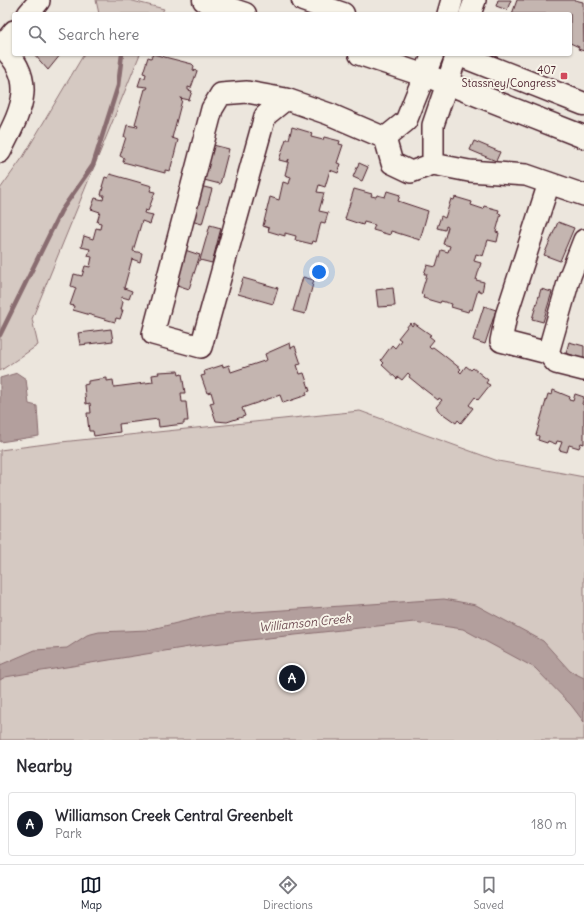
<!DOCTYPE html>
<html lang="en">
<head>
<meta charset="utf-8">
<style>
	:root { --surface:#fff; --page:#f7f7f7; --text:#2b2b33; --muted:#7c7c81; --line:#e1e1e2; --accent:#111827 }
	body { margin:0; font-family:Delius,sans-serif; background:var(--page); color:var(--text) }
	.you { position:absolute; left:319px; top:272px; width:14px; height:14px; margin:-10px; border:3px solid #fff; border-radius:50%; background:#1a73e8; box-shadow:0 0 0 6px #1a73e833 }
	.badge { display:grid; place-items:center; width:26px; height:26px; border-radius:50%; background:var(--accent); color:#fff; font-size:13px; font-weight:700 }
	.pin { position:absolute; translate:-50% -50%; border:2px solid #fff; box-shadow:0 1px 4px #0006 }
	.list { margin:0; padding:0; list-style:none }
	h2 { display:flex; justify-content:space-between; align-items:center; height:52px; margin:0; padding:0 16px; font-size:17px }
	h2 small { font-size:13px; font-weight:400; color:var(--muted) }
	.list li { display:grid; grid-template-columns:26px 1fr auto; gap:12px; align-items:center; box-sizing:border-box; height:64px; margin:0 8px 8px; padding:0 8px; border:1px solid var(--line); border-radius:4px }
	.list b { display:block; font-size:15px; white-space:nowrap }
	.list p { margin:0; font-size:13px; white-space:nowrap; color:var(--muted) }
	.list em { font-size:13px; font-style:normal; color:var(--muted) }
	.icon { flex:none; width:22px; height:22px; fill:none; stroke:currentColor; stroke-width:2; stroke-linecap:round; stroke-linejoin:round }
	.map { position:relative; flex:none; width:584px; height:740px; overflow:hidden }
	.search { position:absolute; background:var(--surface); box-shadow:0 1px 3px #0004; left:12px; right:12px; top:12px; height:44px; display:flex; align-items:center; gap:10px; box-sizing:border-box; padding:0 14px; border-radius:4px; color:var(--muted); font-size:15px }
	.sheet { height:124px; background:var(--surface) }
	nav { display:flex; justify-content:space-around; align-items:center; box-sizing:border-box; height:56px; border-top:1px solid var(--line); background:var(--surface); font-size:11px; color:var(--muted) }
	nav a { display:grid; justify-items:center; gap:2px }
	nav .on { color:var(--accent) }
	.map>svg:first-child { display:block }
</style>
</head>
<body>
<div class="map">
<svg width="584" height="740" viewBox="0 0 584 740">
	<rect width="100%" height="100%" fill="#ece6dd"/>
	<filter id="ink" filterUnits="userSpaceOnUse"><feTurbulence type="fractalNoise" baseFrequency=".025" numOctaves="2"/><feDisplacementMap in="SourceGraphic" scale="8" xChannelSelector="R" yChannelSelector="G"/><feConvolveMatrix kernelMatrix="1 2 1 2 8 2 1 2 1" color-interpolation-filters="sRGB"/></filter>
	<g filter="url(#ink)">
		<path fill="#d5c9c2" stroke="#907476" d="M 96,0 L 129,0 L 164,9 L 161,14 L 99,14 Z
			M 84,54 L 140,54 L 32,319 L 38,345 L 0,371 L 0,189 L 23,157 Z
			M 360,411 L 498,461 L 584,477 L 584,740 L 0,740 L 0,450 L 61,442 Z"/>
		<path fill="#b39f9d" stroke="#896c6f" d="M 17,373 L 26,379 L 29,404 L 37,406 L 39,436 L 0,442 L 0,378 Z
			M 444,599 L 476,605 L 543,641 L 570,671 L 584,678 L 584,722 L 571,705 L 535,668 L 463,629 L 414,622 L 195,646 L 5,677 L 0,680 L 0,665 L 35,650 L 67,648 L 87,635 L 99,632 L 148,630 L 210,615 Z"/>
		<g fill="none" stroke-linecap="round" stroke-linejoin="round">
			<path stroke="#896c6f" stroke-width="4.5" d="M 0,335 L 61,211 L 93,165 L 118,86 L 122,54"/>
		</g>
		<path fill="#c4b5b0" stroke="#4a1f2b" d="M 498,0 L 511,0 L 507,10 L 496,6 Z
			M 517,0 L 575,0 L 583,2 L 584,51 L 578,49 L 579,47 L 570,43 L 570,14 L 512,14 Z
			M 34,54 L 61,54 L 48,70 Z
			M 153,54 L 192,64 L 194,66 L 193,70 L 197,71 L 191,88 L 188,87 L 188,90 L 192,91 L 189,100 L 180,98 L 182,100 L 172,138 L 178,140 L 170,171 L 165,170 L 165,173 L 123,162 L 124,158 L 120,156 L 126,137 L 124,137 L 127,125 L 137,127 L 138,125 L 135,124 L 145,89 L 147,89 L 148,87 L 138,86 L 141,77 L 145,78 L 146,74 L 143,73 L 148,57 L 151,58 Z
			M 292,127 L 312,133 L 311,137 L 323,140 L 324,137 L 340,141 L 339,144 L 343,145 L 337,163 L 341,164 L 338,173 L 330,170 L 325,187 L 319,185 L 317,192 L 324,193 L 319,211 L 328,213 L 325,223 L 321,222 L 316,242 L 313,241 L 312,244 L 295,240 L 296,236 L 285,233 L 285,236 L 268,231 L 269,228 L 263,226 L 270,197 L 279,200 L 283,182 L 289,184 L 291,177 L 285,175 L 289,159 L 287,162 L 279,160 L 286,139 L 289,139 Z
			M 474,141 L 500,152 L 496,161 L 470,150 Z
			M 213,145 L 229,149 L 220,184 L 204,180 Z
			M 359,163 L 368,167 L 362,181 L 353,177 Z
			M 110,174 L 152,186 L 150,191 L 155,192 L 148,211 L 145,210 L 144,213 L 153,215 L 150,224 L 142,221 L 133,251 L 142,253 L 140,262 L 132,259 L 124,288 L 132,291 L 129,299 L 122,297 L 121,301 L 123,302 L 121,310 L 123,310 L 120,319 L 116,318 L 115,322 L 73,310 L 74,306 L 70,305 L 76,288 L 71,286 L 74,274 L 82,276 L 85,266 L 90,267 L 92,257 L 88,256 L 90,249 L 81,247 L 84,236 L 93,239 L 96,228 L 100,229 L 101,223 L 97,222 L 100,212 L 91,209 L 95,198 L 103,200 L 104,195 L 101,195 L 103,187 L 102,187 L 105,177 L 108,178 Z
			M 200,186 L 212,189 L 202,224 L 191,221 Z
			M 354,189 L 372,194 L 371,196 L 376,197 L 377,195 L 385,197 L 387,191 L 400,195 L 398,201 L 428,211 L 420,240 L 391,231 L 390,235 L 373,230 L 375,225 L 364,222 L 363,225 L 345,219 Z
			M 455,197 L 472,202 L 471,205 L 483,209 L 484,206 L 499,210 L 498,213 L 501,214 L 496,232 L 499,233 L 497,242 L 488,240 L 483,256 L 476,254 L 474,261 L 481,263 L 476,280 L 484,282 L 482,292 L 478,290 L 472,310 L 469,309 L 468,312 L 451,307 L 452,304 L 441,301 L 440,303 L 423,298 L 424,295 L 421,294 L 427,274 L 424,274 L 427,265 L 436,267 L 441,250 L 448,252 L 450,246 L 443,244 L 448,227 L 446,226 L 445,230 L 437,228 L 441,216 L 445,218 L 451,199 L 454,200 Z
			M 558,222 L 574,228 L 560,261 L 544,255 Z
			M 210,225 L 221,228 L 212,263 L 200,260 Z
			M 185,250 L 200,255 L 189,289 L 174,284 Z
			M 303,277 L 314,280 L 305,314 L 293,311 Z
			M 243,278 L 278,288 L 273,304 L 238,294 Z
			M 393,288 L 395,306 L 378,307 L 376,290 Z
			M 541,289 L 552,292 L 543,322 L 532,319 Z
			M 484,306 L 496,310 L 485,344 L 473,340 Z
			M 410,323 L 412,326 L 414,323 L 431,335 L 429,336 L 434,340 L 429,346 L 431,348 L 433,347 L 441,353 L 461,369 L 459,371 L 461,373 L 466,366 L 471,370 L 473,368 L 488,380 L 486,383 L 490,385 L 478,400 L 475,397 L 469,405 L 473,408 L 461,423 L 458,420 L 456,423 L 439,411 L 436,407 L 442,400 L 439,398 L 438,400 L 425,390 L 409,377 L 410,375 L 408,373 L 402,380 L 398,377 L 397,379 L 382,365 L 384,363 L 381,360 L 392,345 L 395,348 L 401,340 L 398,338 Z
			M 111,329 L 113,341 L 80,345 L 78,333 Z
			M 569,342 L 584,346 L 584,359 L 566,353 Z
			M 290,343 L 291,348 L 295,346 L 301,364 L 297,365 L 300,374 L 304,373 L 310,391 L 306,392 L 307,395 L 283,403 L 280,395 L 242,408 L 245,416 L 227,422 L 216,421 L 210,403 L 214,402 L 211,392 L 207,393 L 201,376 L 205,375 L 204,371 L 223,365 L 223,367 L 229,365 L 231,372 L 267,360 L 265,354 Z
			M 178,371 L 179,375 L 182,374 L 185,393 L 181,393 L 182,402 L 186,402 L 188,421 L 184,421 L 184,424 L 159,427 L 158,419 L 119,424 L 120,432 L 94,436 L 93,431 L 89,431 L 87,413 L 91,413 L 90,403 L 86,404 L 84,385 L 88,384 L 88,381 L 107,378 L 107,381 L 113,380 L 114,387 L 153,382 L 152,375 L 159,374 L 158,372 Z
			M 553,390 L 570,397 L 569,400 L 573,401 L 575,394 L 584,397 L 582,404 L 584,405 L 584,444 L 581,443 L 579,448 L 569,445 L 567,452 L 559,450 L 562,442 L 557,441 L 556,444 L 548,441 L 547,443 L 538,440 L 539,436 L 536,435 L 548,394 L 552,395 Z"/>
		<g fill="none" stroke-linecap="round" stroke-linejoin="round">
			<g stroke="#4a1f2b" stroke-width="24">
				<path id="minor" d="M 28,14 L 39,1
					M 448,14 L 452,0
					M 470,14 L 475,0
					M 0,45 C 40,81 20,112 0,152
					M 1,47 L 14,31
					M 286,99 L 247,92 L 221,94 L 212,109 L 153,334 L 201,347 L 265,116 L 286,99 L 329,114 L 385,138
					M 385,138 L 392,163 L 411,172 L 433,164 L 469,171 L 526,175 L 584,195
					M 385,138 L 406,121 L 433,54
					M 433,164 L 433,125 L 457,54
					M 584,240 L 570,276 L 548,353 L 556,363 L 584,370
					M 548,353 L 501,341 L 506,316 L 549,183"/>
			</g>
			<g stroke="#4a1f2b" stroke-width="25">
				<path id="major" d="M 204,0 L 245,14
					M 303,0 L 343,14
					M 360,54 L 447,83 L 584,137
					M 457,54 L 584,104"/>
			</g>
			<use href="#minor" stroke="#f7f3e8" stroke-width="21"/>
			<use href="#major" stroke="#f7f3e8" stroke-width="22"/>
		</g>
	</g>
	<rect fill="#d1495b" stroke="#f7f3e8" stroke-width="1.5" x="560" y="72" width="8" height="8" rx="2"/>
	<g text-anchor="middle" stroke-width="4" stroke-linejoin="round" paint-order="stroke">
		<g font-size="11" fill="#4a1f2b" stroke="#f7f3e8" text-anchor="end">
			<text x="556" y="74">407<tspan x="556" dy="13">Stassney/Congress</tspan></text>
		</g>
		<g font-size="12" font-style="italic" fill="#6f4c53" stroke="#f7f3e8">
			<text transform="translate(305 623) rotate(-6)" y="4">Williamson Creek</text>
		</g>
	</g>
</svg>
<div class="you"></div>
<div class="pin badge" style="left:292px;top:678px">A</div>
<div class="search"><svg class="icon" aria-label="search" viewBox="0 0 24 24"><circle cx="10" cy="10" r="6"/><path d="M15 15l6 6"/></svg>Search here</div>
</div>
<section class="sheet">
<h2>Nearby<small></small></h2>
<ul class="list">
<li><span class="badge">A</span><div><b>Williamson Creek Central Greenbelt</b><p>Park</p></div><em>180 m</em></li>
</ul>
</section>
<nav>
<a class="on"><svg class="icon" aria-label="map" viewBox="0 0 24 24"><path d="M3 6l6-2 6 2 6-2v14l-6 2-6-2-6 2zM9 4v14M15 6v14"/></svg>Map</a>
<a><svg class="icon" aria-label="directions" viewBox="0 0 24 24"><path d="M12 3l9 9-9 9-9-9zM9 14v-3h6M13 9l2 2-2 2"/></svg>Directions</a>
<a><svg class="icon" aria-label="saved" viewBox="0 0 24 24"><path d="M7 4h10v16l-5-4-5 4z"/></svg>Saved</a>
</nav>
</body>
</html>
